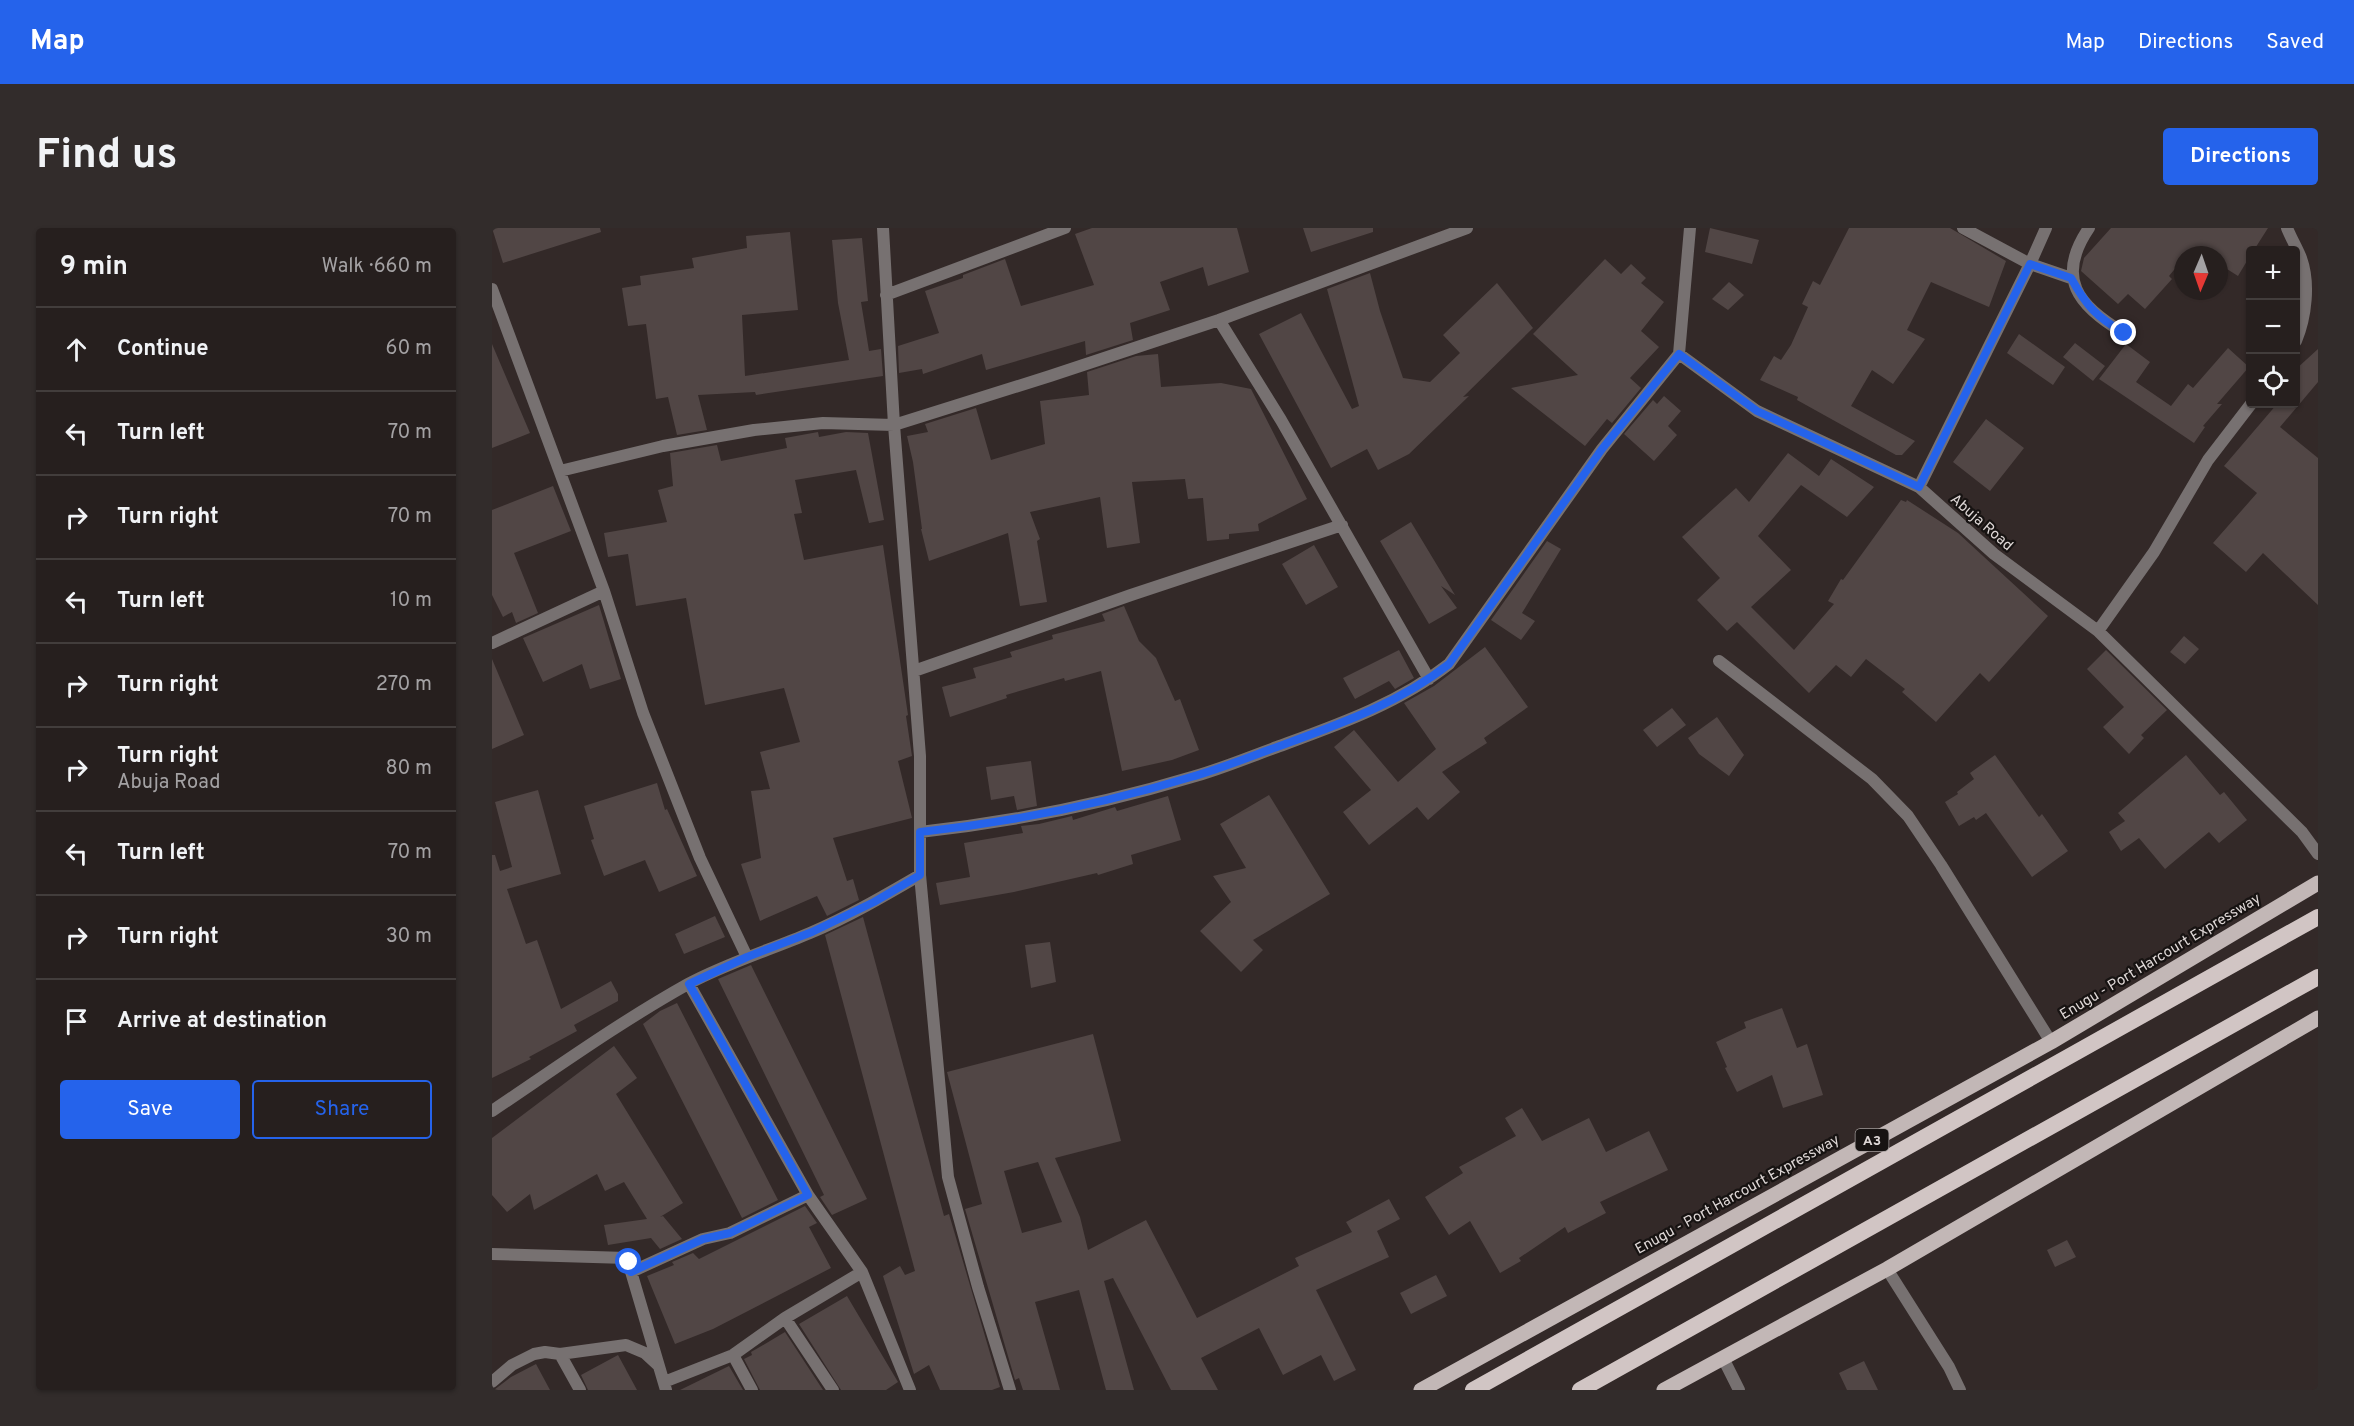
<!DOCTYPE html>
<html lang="en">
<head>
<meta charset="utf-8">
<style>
	:root { --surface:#261f1e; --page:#322c2b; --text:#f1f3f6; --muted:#a4a2a4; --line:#423d3c; --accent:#2563eb }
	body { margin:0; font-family:Overpass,sans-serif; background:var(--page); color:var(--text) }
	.controls { position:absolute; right:18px; top:18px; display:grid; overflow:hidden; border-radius:6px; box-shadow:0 2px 4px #0004 }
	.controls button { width:54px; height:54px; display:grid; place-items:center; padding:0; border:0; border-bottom:2px solid var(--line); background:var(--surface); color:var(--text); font:30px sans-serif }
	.compass { position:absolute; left:1682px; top:18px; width:54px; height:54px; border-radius:50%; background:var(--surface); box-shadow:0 2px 4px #0004; rotate:182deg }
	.stop { position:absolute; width:18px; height:18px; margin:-14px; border:4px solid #2563eb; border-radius:50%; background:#fff }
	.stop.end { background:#2563eb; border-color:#fff; box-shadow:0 2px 6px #0008 }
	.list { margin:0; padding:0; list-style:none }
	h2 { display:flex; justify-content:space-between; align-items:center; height:78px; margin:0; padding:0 24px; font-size:26px }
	h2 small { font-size:20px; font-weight:400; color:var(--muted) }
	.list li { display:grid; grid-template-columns:39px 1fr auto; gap:18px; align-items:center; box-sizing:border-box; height:84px; padding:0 24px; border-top:2px solid var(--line) }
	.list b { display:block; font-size:22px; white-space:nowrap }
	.list p { margin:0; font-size:20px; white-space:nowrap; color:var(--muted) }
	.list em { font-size:20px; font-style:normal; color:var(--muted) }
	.actions { display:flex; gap:12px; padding:18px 24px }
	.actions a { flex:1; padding:14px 0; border:2px solid var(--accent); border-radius:6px; text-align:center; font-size:21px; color:var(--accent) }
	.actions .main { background:var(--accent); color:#fff }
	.icon { flex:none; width:33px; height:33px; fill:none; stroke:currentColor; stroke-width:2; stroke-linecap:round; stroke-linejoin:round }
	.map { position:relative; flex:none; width:1826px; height:1162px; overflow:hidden; border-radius:6px }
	header { display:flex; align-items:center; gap:36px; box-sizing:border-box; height:84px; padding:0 30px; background:var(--accent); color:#fff }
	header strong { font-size:28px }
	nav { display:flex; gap:33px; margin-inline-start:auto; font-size:21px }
	.intro { display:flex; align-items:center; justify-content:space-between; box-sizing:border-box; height:144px; padding:0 36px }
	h1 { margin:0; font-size:42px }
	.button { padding:15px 27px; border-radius:6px; background:var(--accent); color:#fff; font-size:21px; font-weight:700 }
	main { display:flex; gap:36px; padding:0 36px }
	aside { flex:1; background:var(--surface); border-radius:6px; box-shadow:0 2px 4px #0004 }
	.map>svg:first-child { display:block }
</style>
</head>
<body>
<header>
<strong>Map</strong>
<nav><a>Map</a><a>Directions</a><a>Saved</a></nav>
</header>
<div class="intro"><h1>Find us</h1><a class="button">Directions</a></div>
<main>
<aside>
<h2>9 min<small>Walk · 660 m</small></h2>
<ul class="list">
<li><svg class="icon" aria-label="ahead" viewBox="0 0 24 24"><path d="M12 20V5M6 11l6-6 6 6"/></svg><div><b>Continue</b></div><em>60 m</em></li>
<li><svg class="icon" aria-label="left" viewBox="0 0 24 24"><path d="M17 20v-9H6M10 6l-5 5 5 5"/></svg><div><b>Turn left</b></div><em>70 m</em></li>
<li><svg class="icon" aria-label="right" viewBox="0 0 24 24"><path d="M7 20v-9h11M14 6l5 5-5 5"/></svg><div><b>Turn right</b></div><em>70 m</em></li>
<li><svg class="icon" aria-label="left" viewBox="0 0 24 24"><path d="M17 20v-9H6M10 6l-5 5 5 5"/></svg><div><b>Turn left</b></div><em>10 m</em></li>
<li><svg class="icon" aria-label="right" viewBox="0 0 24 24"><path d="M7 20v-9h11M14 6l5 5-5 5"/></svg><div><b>Turn right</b></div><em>270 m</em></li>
<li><svg class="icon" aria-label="right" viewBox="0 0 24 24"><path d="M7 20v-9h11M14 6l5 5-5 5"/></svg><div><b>Turn right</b><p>Abuja Road</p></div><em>80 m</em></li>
<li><svg class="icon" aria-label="left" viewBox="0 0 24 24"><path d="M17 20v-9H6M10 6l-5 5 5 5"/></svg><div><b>Turn left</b></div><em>70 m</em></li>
<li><svg class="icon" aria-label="right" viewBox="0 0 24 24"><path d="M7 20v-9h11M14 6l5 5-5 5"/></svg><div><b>Turn right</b></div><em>30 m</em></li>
<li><svg class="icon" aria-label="arrive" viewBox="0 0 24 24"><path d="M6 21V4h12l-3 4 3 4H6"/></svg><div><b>Arrive at destination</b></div></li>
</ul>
<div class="actions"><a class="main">Save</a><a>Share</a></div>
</aside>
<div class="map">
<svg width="1826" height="1162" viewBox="0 0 1826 1162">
	<rect width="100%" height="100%" fill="#332928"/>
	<path fill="#514645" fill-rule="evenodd" d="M 0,0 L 108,0 L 109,4 L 11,35 Z
		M 600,0 L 745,0 L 757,44 L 716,58 L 711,39 L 668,54 L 678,82 L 638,95 L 641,112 L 594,127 L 593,113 L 494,142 L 490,126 L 431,146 L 430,141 L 407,145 L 406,118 L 447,105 L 433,63 L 471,50 L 471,47 L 513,31 L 529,78 L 602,57 L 583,6 Z
		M 811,0 L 881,0 L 881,4 L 819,24 Z
		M 1218,0 L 1267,12 L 1260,36 L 1213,24 Z
		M 1357,0 L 1458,0 L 1514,33 L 1497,79 L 1439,54 L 1415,102 L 1433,111 L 1401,156 L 1380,142 L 1359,178 L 1423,213 L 1410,227 L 1404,227 L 1305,172 L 1306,169 L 1268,152 L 1282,128 L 1289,132 L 1299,117 L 1316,79 L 1310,76 L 1321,53 L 1328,57 Z
		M 1619,0 L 1776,0 L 1762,22 L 1758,22 L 1758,28 L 1746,48 L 1727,36 L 1727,27 L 1691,27 L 1691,31 L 1677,48 L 1680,51 L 1653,81 L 1636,66 L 1626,76 L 1589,43 L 1592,30 Z
		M 298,4 L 306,82 L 250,87 L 253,148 L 357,132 L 346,75 L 340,12 L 370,10 L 376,73 L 369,74 L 377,123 L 389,121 L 391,148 L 264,167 L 263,164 L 206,167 L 215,202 L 185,207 L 176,169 L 164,171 L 154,96 L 136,98 L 130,60 L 149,57 L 148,48 L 202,40 L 200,30 L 255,20 L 254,8 Z
		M 1113,31 L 1129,46 L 1139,36 L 1154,50 L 1149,55 L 1172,74 L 1149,103 L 1167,119 L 1138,150 L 1149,160 L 1120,195 L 1115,191 L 1093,218 L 1019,160 L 1086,147 L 1041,106 Z
		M 878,45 L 888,83 L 911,150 L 938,154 L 968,125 L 951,107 L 1005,55 L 1041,100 L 971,169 L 977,168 L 917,226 L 886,242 L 875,221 L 839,240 L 767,106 L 809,85 L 860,181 L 867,178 L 835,61 Z
		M 1237,54 L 1252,67 L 1236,82 L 1220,71 Z
		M 1527,106 L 1573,139 L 1561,157 L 1515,125 Z
		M 1583,115 L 1613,138 L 1601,153 L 1571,129 Z
		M 0,116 L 38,205 L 0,220 Z
		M 1634,116 L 1658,134 L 1644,154 L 1679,178 L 1696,156 L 1701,160 L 1736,120 L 1757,139 L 1725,176 L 1730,176 L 1711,198 L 1713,199 L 1702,215 L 1607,151 Z
		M 1826,121 L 1826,154 L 1788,199 L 1826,230 L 1826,377 L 1771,325 L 1754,344 L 1721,315 L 1765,265 L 1732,238 L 1785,176 L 1803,176 L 1803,142 Z
		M 666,126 L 669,159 L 729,155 L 759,161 L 815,271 L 766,296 L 767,303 L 737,306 L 737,311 L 715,313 L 711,270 L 696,271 L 693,251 L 640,254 L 648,315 L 615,320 L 608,269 L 538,284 L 548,311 L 545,313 L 555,374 L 528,378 L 516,305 L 437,333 L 429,301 L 430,301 L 421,234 L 415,208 L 436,204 L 433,196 L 484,180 L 499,232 L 553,216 L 548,173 L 597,167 L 595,144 L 644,128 Z
		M 1172,168 L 1189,183 L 1176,198 L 1185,207 L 1162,233 L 1132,206 L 1161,172 L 1165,176 Z
		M 1494,191 L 1532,220 L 1498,263 L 1461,234 Z
		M 326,204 L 327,209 L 354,204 L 376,205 L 392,292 L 377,295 L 364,242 L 303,252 L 310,285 L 302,286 L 312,332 L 391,317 L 416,487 L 414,488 L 420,528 L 406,533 L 420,590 L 341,610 L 355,653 L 361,651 L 367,672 L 335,688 L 325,668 L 268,693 L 249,636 L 269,630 L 259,563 L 278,561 L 268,524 L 308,514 L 292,460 L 213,477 L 194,370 L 144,378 L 136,326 L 116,329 L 112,305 L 175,294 L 166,262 L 181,258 L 178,225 L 225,217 L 229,233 L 295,220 L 293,210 Z
		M 1296,225 L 1327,248 L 1339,231 L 1382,259 L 1355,289 L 1309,257 L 1266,308 L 1299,342 L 1259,379 L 1302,422 L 1342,376 L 1336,373 L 1349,351 L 1351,352 L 1409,272 L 1414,274 L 1415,272 L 1466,305 L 1556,388 L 1497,454 L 1488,445 L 1444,494 L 1410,464 L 1413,461 L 1374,431 L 1359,449 L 1344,437 L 1317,465 L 1245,394 L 1235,403 L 1205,372 L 1228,350 L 1190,309 L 1244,260 L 1257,274 Z
		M 61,258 L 79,303 L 22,325 L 46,385 L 24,395 L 20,384 L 11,389 L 0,367 L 0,282 Z
		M 919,294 L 963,367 L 949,358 L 965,380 L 937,396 L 888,313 Z
		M 1055,313 L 1069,321 L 1030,385 L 1043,393 L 1029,412 L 999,392 Z
		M 822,317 L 846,359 L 814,377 L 790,336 Z
		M 107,377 L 129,451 L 98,461 L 90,436 L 51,454 L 31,410 Z
		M 632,378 L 647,413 L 664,430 L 683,473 L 688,471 L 707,522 L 680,532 L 630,543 L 609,443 L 573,453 L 572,450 L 514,467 L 515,470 L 458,489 L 450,459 L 484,450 L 481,440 L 520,429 L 518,424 L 561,411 L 560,407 L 613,393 L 610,386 Z
		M 1692,408 L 1707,421 L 1693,436 L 1678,424 Z
		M 993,419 L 1036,479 L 992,510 L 995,515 L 950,544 L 968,564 L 936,592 L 925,579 L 877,617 L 851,584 L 879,562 L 842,519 L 862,502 L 906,554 L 944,521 L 912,475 L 942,458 Z
		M 907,422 L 922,450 L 903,461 L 897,453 L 863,471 L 851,450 Z
		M 1614,422 L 1675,482 L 1649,507 L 1652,510 L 1637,526 L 1611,499 L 1632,479 L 1595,441 Z
		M 0,431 L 32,507 L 0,521 Z
		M 1180,480 L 1194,497 L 1165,519 L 1151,502 Z
		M 1225,489 L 1252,527 L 1237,548 L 1207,526 L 1196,510 Z
		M 1503,527 L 1547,589 L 1550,586 L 1576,623 L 1540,649 L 1494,585 L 1484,592 L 1482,589 L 1467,598 L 1453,574 L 1466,566 L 1465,564 L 1482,551 L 1478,545 Z
		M 1694,527 L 1728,567 L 1732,564 L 1755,592 L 1727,615 L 1717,604 L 1673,641 L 1647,610 L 1629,623 L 1617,604 L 1633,593 L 1626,585 Z
		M 539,533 L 545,578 L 525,582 L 522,568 L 499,572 L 494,539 Z
		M 165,555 L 173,582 L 175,581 L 205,648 L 167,664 L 153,632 L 112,648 L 99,612 L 102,611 L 92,578 Z
		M 46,562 L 69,646 L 15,661 L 34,716 L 45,712 L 69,781 L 119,753 L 126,766 L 126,773 L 82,797 L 85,803 L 37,829 L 39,831 L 0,850 L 0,627 L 3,627 L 8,643 L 20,639 L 3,574 Z
		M 777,567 L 838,666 L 761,712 L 771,722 L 749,744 L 708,703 L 739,674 L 721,648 L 754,640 L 728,596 Z
		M 676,568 L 689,612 L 639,627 L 641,636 L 606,647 L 605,645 L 522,664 L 448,677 L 444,655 L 478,649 L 472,615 L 531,605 L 529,598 L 547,596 L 580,588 L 581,592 L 623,579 L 625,583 Z
		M 223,688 L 233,709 L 192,726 L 183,706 Z
		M 371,689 L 452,988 L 457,986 L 508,1159 L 500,1162 L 448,1162 L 437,1137 L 422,1146 L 391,1048 L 408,1038 L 413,1047 L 423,1043 L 333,707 Z
		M 558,714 L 564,754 L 539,760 L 533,717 Z
		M 259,737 L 375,971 L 340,987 L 328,969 L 332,967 L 226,751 Z
		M 185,775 L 286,972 L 250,990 L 151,796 L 168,783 Z
		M 1290,780 L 1305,820 L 1315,816 L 1331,867 L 1291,880 L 1280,847 L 1245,864 L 1233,840 L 1235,839 L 1224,814 L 1254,800 L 1252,794 Z
		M 601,806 L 629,913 L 563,930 L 588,989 L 596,1022 L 654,992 L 705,1090 L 807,1038 L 803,1030 L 860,1004 L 854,994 L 897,971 L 908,991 L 885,1003 L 897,1029 L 824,1062 L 864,1142 L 842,1153 L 829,1127 L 791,1147 L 767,1100 L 709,1130 L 726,1162 L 679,1162 L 621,1050 L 612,1053 L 642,1162 L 614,1162 L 587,1062 L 543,1074 L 568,1162 L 531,1162 L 527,1150 L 523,1152 L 473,981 L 490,976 L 455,844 ZM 546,934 L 570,994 L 530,1005 L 512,943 Z
		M 122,818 L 145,850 L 124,866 L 191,975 L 168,989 L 171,988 L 190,1011 L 168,1021 L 159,1010 L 116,1017 L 112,997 L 155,991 L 132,954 L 113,963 L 105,946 L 42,982 L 38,966 L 15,984 L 0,967 L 0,910 Z
		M 1030,880 L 1050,913 L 1097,890 L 1114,924 L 1157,903 L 1176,942 L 1108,974 L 1114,985 L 1076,1005 L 1073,999 L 1027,1030 L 1029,1033 L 1008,1045 L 978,993 L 957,1007 L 933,969 L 971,945 L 967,939 L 1024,908 L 1013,890 Z
		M 313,978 L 325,995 L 317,999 L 339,1040 L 221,1101 L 183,1116 L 155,1048 L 182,1037 L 180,1034 L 201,1025 L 207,1031 Z
		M 1575,1012 L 1584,1029 L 1563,1039 L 1555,1022 Z
		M 944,1047 L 955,1068 L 919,1086 L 908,1065 Z
		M 355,1068 L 406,1154 L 394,1162 L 349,1162 L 307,1096 Z
		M 293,1104 L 331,1162 L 268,1162 L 252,1131 L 260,1127 L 259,1124 L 266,1120 Z
		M 126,1127 L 145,1162 L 96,1162 L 89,1147 Z
		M 1372,1133 L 1386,1162 L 1355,1162 L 1347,1145 Z
		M 44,1136 L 58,1162 L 2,1162 L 19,1149 Z
		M 237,1138 L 251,1162 L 188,1162 Z"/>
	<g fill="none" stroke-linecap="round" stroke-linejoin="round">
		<path stroke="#777171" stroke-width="12" d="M 1597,0 C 1563,50 1586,78 1632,105
			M 1538,36 L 1579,50
			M 1395,1041 L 1457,1139 L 1468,1162
			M 1231,1130 L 1247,1162"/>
		<path stroke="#777171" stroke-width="12" d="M 391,0 L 402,197 L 428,528 L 428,647 L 456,949 L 486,1059 L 518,1162
			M 1471,0 L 1538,36
			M 1795,0 C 1799,10 1805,20 1809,30 C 1818,55 1814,89 1804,113
			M 0,61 L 112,363 L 151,485 L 208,630 L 255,729
			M 394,67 L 573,0
			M 727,92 L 789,192 L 937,451
			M 1187,126 L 1265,183 L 1427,259 L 1502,326 L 1606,403 L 1810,604 L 1826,626
			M 1187,126 L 1198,0
			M 68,243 L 171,218 L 262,202 L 331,195 L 402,197 L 558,148 L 727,92 L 975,0
			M 1427,259 L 1538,36 L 1554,0
			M 1606,403 L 1662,324 L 1716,232 L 1759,176
			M 0,415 L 112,363
			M 1227,433 L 1380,551 L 1416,588 L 1449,637 L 1559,814
			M 422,443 L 639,367 L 850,297
			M 428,604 C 519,594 611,576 700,549 C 729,541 757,529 785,519 C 845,497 906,476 957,436 L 1110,221 L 1187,126
			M 197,756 L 316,967 L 370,1044 L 418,1162
			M 0,883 C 64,840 128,794 196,756 C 235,735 278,722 318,705 C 356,689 392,668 428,647
			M 0,1026 L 135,1030 L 174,1162
			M 139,1044 L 211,1011 L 238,1005 L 316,967
			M 293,1090 L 341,1162
			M 68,1126 L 88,1162
			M 241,1127 L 260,1162
			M 0,1154 L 20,1137 L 42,1126 L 53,1124 L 68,1126 L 134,1117 L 153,1125 L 166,1137
			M 172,1154 L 241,1127 L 293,1090 L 370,1044"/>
		<path stroke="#c2b7b6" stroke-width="15" d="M 929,1162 L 1559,814 L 1826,655
			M 1172,1162 L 1395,1041 L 1826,790"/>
		<path stroke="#d1c5c4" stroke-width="16" d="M 981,1162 L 1826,689
			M 1088,1162 L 1826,749"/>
	</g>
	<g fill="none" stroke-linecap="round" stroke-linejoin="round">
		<path stroke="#2563eb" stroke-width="8" d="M 137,1034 L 139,1044 L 211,1011 L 238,1005 L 316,967 L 197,756 L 255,729 L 320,704 L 382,674 L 428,647 L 428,604 C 519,594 611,576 699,549 C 728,541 757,529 785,519 C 845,497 906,476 957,436 L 1110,221 L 1187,126 L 1265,183 L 1427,259 L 1538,36 L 1579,50 C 1595,79 1605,89 1632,105"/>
	</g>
	<g text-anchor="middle" stroke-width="4.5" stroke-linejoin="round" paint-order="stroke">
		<rect fill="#171312" stroke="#a29c9b" stroke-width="1.5" x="1363.5" y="901" width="33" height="22" rx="4.5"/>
		<g font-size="14" font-weight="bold" fill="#ded7d6">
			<text x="1380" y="917">A3</text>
		</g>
		<g font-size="15" fill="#ded7d6" stroke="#171312">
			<text transform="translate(1490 294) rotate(41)" y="5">Abuja Road</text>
			<text transform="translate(1668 728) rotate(-31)" y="5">Enugu - Port Harcourt Expressway</text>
			<text transform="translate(1245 966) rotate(-29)" y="5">Enugu - Port Harcourt Expressway</text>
		</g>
	</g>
</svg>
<div class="controls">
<button>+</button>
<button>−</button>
<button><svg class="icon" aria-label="locate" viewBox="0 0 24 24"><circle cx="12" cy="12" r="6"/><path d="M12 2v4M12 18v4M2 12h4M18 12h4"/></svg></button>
</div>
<svg class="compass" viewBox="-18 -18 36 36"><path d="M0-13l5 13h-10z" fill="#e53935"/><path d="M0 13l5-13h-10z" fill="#a4a2a4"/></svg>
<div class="stop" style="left:137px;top:1034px"></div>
<div class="stop end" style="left:1632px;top:105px"></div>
</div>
</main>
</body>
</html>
